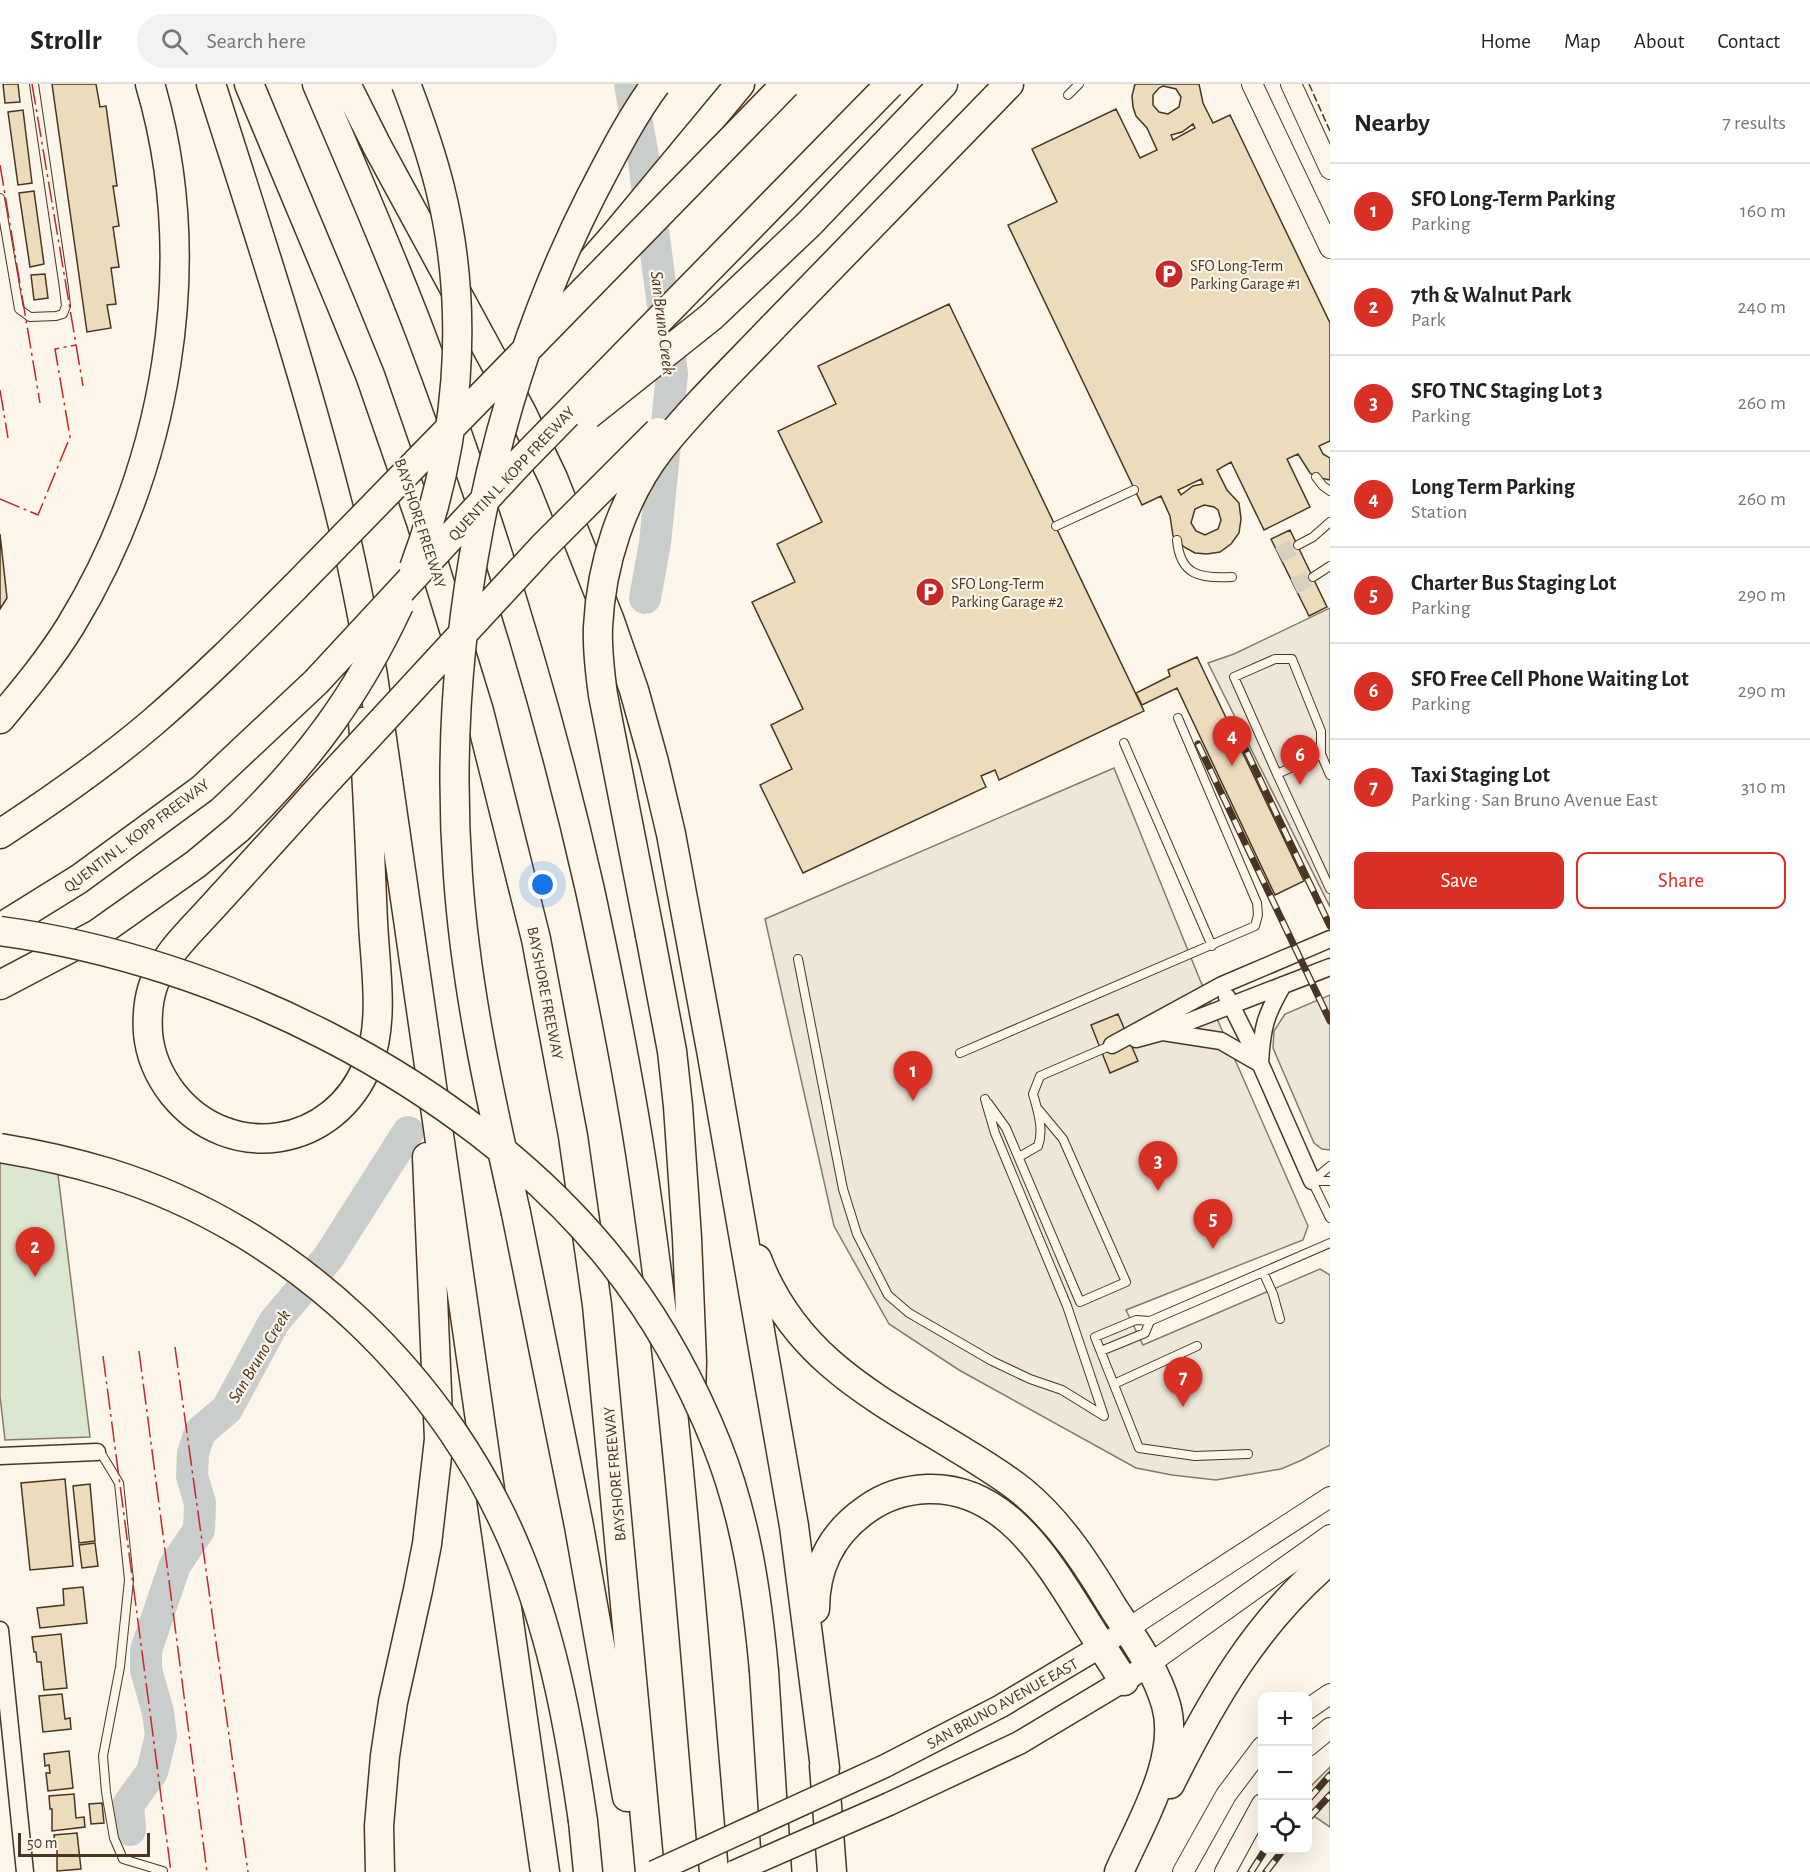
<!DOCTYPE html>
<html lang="en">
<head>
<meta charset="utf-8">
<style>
	:root { --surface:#fff; --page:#f2f2f2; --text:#222; --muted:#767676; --line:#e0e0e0; --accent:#d93025 }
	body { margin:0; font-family:"Alegreya Sans",sans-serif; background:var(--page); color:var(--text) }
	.controls { position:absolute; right:18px; bottom:18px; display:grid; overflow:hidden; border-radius:12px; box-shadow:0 6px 24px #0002 }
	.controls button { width:54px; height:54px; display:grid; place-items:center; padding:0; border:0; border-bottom:2px solid var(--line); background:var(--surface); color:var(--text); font:30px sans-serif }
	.scale { position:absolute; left:18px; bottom:15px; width:132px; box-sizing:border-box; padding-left:6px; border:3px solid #4a3520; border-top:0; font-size:16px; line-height:21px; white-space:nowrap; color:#4a3520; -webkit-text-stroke:4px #fbf6e9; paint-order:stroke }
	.you { position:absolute; left:543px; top:801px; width:21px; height:21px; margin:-15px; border:4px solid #fff; border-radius:50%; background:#1a73e8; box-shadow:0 0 0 9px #1a73e833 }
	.badge { display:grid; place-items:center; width:39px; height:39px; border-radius:50%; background:var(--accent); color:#fff; font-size:20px; font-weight:700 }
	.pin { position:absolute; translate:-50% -50px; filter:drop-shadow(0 2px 3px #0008) }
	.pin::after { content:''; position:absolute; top:32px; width:21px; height:18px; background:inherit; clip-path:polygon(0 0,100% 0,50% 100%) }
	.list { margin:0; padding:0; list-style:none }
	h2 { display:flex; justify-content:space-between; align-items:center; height:78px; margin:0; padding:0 24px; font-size:26px }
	h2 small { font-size:20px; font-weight:400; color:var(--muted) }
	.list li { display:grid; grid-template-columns:39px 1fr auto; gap:18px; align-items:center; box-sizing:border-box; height:96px; padding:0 24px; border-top:2px solid var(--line) }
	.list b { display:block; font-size:22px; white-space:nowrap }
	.list p { margin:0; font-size:20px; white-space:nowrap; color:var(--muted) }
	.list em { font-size:20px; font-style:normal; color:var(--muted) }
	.actions { display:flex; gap:12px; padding:18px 24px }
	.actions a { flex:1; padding:14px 0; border:2px solid var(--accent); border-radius:12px; text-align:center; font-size:21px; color:var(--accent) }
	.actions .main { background:var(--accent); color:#fff }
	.icon { flex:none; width:33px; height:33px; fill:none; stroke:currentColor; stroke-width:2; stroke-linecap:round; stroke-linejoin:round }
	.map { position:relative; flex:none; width:1330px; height:1788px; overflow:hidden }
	header { display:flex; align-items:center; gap:36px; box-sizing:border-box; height:84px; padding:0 30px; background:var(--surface); border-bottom:2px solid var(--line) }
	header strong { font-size:28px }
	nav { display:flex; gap:33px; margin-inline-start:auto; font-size:21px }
	.search { width:420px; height:54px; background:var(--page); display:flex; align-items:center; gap:15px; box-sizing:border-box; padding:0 21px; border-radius:33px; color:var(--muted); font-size:22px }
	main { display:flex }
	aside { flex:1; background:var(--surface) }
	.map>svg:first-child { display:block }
</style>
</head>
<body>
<header>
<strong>Strollr</strong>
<div class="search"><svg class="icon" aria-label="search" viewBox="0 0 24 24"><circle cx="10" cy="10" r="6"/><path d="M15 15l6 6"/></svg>Search here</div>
<nav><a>Home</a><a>Map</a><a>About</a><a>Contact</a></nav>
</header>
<main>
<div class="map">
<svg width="1330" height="1788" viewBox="0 0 1330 1788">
	<rect width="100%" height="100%" fill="#fbf6e9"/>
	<path fill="#dce7d0" stroke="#887966" stroke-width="1.5" d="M 0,1056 L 56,1074 L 90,1353 L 5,1356 L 0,1312 Z"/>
	<path fill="#ede7d9" stroke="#887966" stroke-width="1.5" d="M 1330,524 L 1330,823 L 1208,579 L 1234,570 Z
		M 1114,684 L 1200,896 L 1308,1142 L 1303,1156 L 1126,1226 L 1143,1261 L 1320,1185 L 1330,1191 L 1330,1361 L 1302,1376 L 1281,1385 L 1216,1396 L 1172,1391 L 1136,1384 L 959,1286 L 889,1240 L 834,1142 L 765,835 Z
		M 1330,911 L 1330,1066 L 1322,1065 L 1314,1059 L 1273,964 L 1274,947 L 1285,930 Z
		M 1330,1683 L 1330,1743 L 1308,1728 L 1308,1705 Z"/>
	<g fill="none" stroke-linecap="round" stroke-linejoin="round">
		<path stroke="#c9cecd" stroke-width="32" d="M 630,0 L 644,78 L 672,290 L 655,459 L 645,514
			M 130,1746 L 128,1721 L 152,1688 L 161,1652 L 158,1628 L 146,1586 L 146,1566 L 175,1481 L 199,1446 L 200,1419 L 192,1392 L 193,1369 L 200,1348 L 227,1325 L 274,1238 L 328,1174 L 408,1048"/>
	</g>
	<path fill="#ecdcbc" stroke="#4a3520" stroke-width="1.5" fill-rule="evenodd" d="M 3,0 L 18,0 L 20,18 L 5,19 Z
		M 52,0 L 96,0 L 100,23 L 106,22 L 117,102 L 113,102 L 119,142 L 113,143 L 119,183 L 111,184 L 116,220 L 107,221 L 111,244 L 87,248 Z
		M 1135,0 L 1199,0 L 1203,19 L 1213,39 L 1230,31 L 1330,239 L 1330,357 L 1319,362 L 1323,370 L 1330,374 L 1330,396 L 1316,393 L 1310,389 L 1298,370 L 1287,375 L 1310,423 L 1264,446 L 1231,378 L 1217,386 L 1227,406 L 1239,419 L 1241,435 L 1239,449 L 1231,460 L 1220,468 L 1207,470 L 1195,469 L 1184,463 L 1173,452 L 1170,432 L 1161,412 L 1142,421 L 1008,141 L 1057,118 L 1032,65 L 1116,25 L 1140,74 L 1157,66 L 1147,44 L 1136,32 L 1133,23 L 1132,12 ZM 1163,2 L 1176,5 L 1181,13 L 1179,23 L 1168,30 L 1159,28 L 1153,21 L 1153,11 L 1159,4 ZM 1193,40 L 1195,44 L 1173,56 L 1171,51 L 1182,48 ZM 1201,395 L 1203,400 L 1193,402 L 1181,411 L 1178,406 ZM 1204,421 L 1214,423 L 1218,426 L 1221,436 L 1218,445 L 1205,451 L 1196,447 L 1191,439 L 1195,425 Z
		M 23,26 L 32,99 L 18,101 L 8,28 Z
		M 34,107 L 44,180 L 30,183 L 19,109 Z
		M 45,190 L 48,214 L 34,216 L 31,191 Z
		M 949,220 L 1144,627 L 999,696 L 995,686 L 981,692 L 986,703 L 803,789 L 760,701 L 792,685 L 771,641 L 803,625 L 752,518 L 795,498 L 777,460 L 822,438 L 778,347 L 836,320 L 818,282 Z
		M 1290,446 L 1327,523 L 1309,532 L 1271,455 Z
		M 0,450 L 7,514 L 0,525 Z
		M 1197,573 L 1304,797 L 1275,811 L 1177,604 L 1142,621 L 1136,609 L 1170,592 L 1168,586 Z
		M 1118,930 L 1138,977 L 1110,989 L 1091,941 Z
		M 65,1395 L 73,1482 L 30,1486 L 21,1399 Z
		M 90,1400 L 95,1457 L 79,1459 L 73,1402 Z
		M 95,1459 L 98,1482 L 82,1484 L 79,1461 Z
		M 83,1503 L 87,1539 L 40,1544 L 37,1524 L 64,1521 L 63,1505 Z
		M 61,1550 L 67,1604 L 44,1606 L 41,1578 L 37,1578 L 36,1568 L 34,1568 L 32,1553 Z
		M 62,1610 L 65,1635 L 70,1634 L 71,1645 L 43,1648 L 39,1612 Z
		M 69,1667 L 73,1704 L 48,1707 L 46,1689 L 50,1689 L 49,1681 L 45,1682 L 44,1670 Z
		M 74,1710 L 76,1734 L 84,1733 L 85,1743 L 52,1747 L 52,1725 L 50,1725 L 49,1712 Z
		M 102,1719 L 104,1739 L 91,1740 L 89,1720 Z
		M 77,1749 L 81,1785 L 57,1787 L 57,1760 L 55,1761 L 54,1751 Z"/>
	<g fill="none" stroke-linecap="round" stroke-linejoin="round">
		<path stroke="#d8cfc1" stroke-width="16" stroke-dasharray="16 8" stroke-linecap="butt" d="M 1279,471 L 1298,461
			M 1294,502 L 1313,493"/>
		<g stroke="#4a3520" stroke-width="10">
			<path id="service" d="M 1068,11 L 1079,0
				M 0,114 L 19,225 L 30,233 L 56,232 L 63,230 L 66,222 L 64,204 L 34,0
				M 1316,393 L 1323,402 L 1330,407
				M 1056,442 L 1134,406
				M 1177,456 C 1180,491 1200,495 1232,493
				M 1298,461 L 1313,453 L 1330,438
				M 1313,493 L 1330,482
				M 1124,659 L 1212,862
				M 1321,670 L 1277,690 L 1234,593 L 1275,575 L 1292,575 L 1321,647 L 1321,670 L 1330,691
				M 1277,690 L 1330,805
				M 798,875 L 843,1105 L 857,1150 L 888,1211 L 909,1229 L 992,1277 L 1030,1295 L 1062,1306 L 1104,1332 L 1067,1222 L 995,1049 L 985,1015
				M 960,969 L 1255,842 L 1258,831 L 1257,819 L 1178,634
				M 988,1019 L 1006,1044 L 1080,1218 L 1126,1198 L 1063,1055 L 1038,1025
				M 1019,1073 L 1038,1062 C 1044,1046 1038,1027 1033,1010 L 1040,992 L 1112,961
				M 1312,1097 L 1330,1134
				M 1312,1097 L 1330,1082
				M 1312,1097 L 1330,1097
				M 1263,1188 L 1273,1210 L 1280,1235
				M 1101,1267 L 1145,1249 L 1150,1237
				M 1114,1300 L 1197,1262
				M 97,1368 L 102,1371 L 119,1399 L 129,1496 L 120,1583 L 103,1672 L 106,1708 L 114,1754 L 123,1775 L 163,1787
				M 1248,1370 L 1195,1372 L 1139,1364 L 1095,1253 L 1136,1236 L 1150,1237 L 1330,1159"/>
		</g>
		<g stroke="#4a3520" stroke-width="19">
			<path id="minor" d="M 1227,913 L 1260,979 L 1312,1097
				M 1163,948 L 1221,957 L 1259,979
				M 1136,955 L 1162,948 L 1330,883
				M 1112,961 L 1222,901 L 1330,855
				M 1260,979 C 1262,944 1265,932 1283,901
				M 0,1372 L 97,1368
				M 0,1546 L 25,1788"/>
		</g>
		<g stroke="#4a3520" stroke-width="22">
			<path id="tertiary" d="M 1252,0 L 1330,164
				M 1291,0 L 1330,85
				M 1101,1562 L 1330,1413
				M 1148,1581 L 1330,1451
				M 1308,1625 L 1330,1610
				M 1308,1662 L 1330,1644
				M 1183,1788 L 1226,1711 L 1262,1663
				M 1225,1788 L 1262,1720"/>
		</g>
		<g stroke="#4a3520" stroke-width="25">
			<path id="secondary" d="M 885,1682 L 1001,1622 L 1101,1562
				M 889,1720 L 1019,1659 L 1136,1589"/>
		</g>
		<g stroke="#4a3520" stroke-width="31">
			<path id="motorway" d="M 211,0 C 255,139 301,277 337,418 C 352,476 363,534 373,592 L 545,1788
				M 249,0 L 341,220 L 370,291 L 421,438 L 479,627 L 536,855 L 573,1052 L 597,1221 L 650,1788
				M 317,0 C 352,82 388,164 420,248 C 489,430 547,616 590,806 C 612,908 633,1012 647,1115 C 679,1338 694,1564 714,1788
				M 346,0 L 377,62 L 522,329 L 553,394 L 610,537 L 634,606 L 654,678 L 671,750 L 711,966 L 794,1442 L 825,1684
				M 809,140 L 943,0
				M 552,223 L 614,152 L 740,0
				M 773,243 L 1009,0
				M 0,635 C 25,605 50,575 71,541 C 167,383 203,180 150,0
				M 312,713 C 280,749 248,784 216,819 C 194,844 164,870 153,902 C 148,917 147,933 148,949 C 150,972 159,992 173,1010 C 230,1081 335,1064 368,980 C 385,938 375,882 373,838 C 370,771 368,705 363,638
				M 0,750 C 52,716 104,680 152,639 C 202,596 248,550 295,503
				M 0,844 L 79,795 L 202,705 L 316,598
				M 650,851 L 672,967 L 678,1022 L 687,1154 L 692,1277 L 691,1313
				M 0,901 L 97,850 L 196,780 L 238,745
				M 516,1129 L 579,1442 L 627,1713
				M 757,1175 C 794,1272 870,1311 954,1362 C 977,1376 1001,1390 1022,1407 C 1061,1439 1088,1482 1114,1525 C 1133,1554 1156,1586 1166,1621 C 1181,1674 1140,1740 1119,1788
				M 815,1525 C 815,1483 832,1449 867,1425 C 885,1412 906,1406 927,1405 C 1002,1402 1045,1472 1080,1528 C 1094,1551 1109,1574 1124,1597
				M 764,1587 L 777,1788
				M 824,1682 L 832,1788
				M 1170,1700 C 1213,1614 1256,1539 1330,1476
				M 583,1737 L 588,1788
				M 380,1788 L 379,1742 L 385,1672 L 393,1618 L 418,1506 L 427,1460 L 439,1355 L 427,1073"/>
		</g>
		<use href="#service" stroke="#fbf6e9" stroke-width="8"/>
		<use href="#minor" stroke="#fbf6e9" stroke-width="16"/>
		<use href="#tertiary" stroke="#fbf6e9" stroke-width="20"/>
		<use href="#secondary" stroke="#fbf6e9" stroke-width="22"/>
		<use href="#motorway" stroke="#fbf6e9" stroke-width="28"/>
		<g stroke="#4a3520" stroke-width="7">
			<path id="rail" d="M 1235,643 L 1330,842
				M 1198,660 L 1330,937
				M 1308,1716 L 1330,1691
				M 1308,1735 L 1330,1711
				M 1251,1788 L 1265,1766
				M 1266,1788 L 1283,1766"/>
		</g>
		<use href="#rail" stroke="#fbf6e9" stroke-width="4.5" stroke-dasharray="14" stroke-linecap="butt"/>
		<g stroke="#4a3520" stroke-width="25" stroke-linecap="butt">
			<path id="secondary-bridge" d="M 654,1788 L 885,1682
				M 734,1788 L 889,1720"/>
		</g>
		<g stroke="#4a3520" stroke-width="31" stroke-linecap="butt">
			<path id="motorway-bridge" d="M 406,0 C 419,34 431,68 440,104 C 471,229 459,364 414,484
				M 588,331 L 711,233 L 809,140
				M 295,503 L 786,0
				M 316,598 L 520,378 L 890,0
				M 312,713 L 543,463 L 658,348
				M 238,745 C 309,676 357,611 399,521
				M 0,847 C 218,876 461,996 603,1166 C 651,1224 689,1291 717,1361 C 746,1434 757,1510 764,1587
				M 650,851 L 603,611 C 600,589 597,566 598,543 C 601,480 622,414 661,364 C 695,321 735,283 773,243
				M 0,1064 C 37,1070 73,1078 109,1089 C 293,1146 449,1295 520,1474 C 554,1558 570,1648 583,1737
				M 516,1129 C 491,1017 466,907 458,792 C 441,562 487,318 591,112 C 611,74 630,35 656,0"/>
		</g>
		<use href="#secondary-bridge" stroke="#fbf6e9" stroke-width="22"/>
		<use href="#motorway-bridge" stroke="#fbf6e9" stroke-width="28"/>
		<path stroke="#4a3520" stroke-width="1.5" stroke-dasharray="8 3" stroke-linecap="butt" d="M 1309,0 L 1330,47"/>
		<path stroke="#c62828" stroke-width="1.5" stroke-dasharray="21 4.5 3 4.5" stroke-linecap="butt" d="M 32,0 L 83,302
			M 0,81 L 40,319
			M 0,306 L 8,354
			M 0,415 L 38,431 L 70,353 L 55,265 L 76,261
			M 175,1263 L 248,1788
			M 139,1267 L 207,1788
			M 103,1272 L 171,1788"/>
	</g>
	<defs>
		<g id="parking-disc" transform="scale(1.5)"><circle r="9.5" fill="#c62828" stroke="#fbf6e9"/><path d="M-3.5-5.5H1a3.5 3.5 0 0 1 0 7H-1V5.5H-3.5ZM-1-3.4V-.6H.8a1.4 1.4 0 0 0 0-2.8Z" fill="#fff"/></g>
	</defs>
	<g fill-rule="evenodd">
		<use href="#parking-disc" x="1169" y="190"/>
		<use href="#parking-disc" x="930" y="508"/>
	</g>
	<g text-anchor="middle" stroke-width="4.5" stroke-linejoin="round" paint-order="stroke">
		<g font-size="16" fill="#4a3520" stroke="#fbf6e9" text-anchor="start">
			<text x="1190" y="187">SFO Long-Term<tspan x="1190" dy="18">Parking Garage #1</tspan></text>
			<text x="951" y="505">SFO Long-Term<tspan x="951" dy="18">Parking Garage #2</tspan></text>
		</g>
		<g font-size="16" fill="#4a3520" stroke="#fbf6e9">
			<text transform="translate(511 389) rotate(-47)" y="6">QUENTIN L. KOPP FREEWAY</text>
			<text transform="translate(421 439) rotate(72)" y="6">BAYSHORE FREEWAY</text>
			<text transform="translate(136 751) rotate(-37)" y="6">QUENTIN L. KOPP FREEWAY</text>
			<text transform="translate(546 909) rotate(79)" y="6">BAYSHORE FREEWAY</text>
			<text transform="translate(614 1390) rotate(-95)" y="6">BAYSHORE FREEWAY</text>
			<text transform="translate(1002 1619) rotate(-29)" y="6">SAN BRUNO AVENUE EAST</text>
		</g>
		<g font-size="18" font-style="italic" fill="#4a3520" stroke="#fbf6e9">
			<text transform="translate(663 239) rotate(83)" y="6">San Bruno Creek</text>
			<text transform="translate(259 1272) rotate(-59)" y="6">San Bruno Creek</text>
		</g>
	</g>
</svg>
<div class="controls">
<button>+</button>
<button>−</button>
<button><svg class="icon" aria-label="locate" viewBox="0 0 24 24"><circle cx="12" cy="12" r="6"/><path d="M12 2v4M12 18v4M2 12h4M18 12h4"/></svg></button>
</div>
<div class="scale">50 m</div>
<div class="you"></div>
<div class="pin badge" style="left:913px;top:1017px">1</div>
<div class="pin badge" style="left:35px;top:1193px">2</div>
<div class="pin badge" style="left:1158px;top:1107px">3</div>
<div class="pin badge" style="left:1232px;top:682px">4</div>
<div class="pin badge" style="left:1213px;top:1165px">5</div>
<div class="pin badge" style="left:1300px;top:701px">6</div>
<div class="pin badge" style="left:1183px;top:1323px">7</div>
</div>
<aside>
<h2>Nearby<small>7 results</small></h2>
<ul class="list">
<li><span class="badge">1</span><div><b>SFO Long-Term Parking</b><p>Parking</p></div><em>160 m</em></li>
<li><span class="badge">2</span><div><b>7th &amp; Walnut Park</b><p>Park</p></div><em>240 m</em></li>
<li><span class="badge">3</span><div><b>SFO TNC Staging Lot 3</b><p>Parking</p></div><em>260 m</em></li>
<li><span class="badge">4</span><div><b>Long Term Parking</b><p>Station</p></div><em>260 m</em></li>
<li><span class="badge">5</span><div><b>Charter Bus Staging Lot</b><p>Parking</p></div><em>290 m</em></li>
<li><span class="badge">6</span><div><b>SFO Free Cell Phone Waiting Lot</b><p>Parking</p></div><em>290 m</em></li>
<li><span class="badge">7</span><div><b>Taxi Staging Lot</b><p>Parking · San Bruno Avenue East</p></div><em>310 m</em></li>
</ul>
<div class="actions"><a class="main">Save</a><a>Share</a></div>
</aside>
</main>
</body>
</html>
